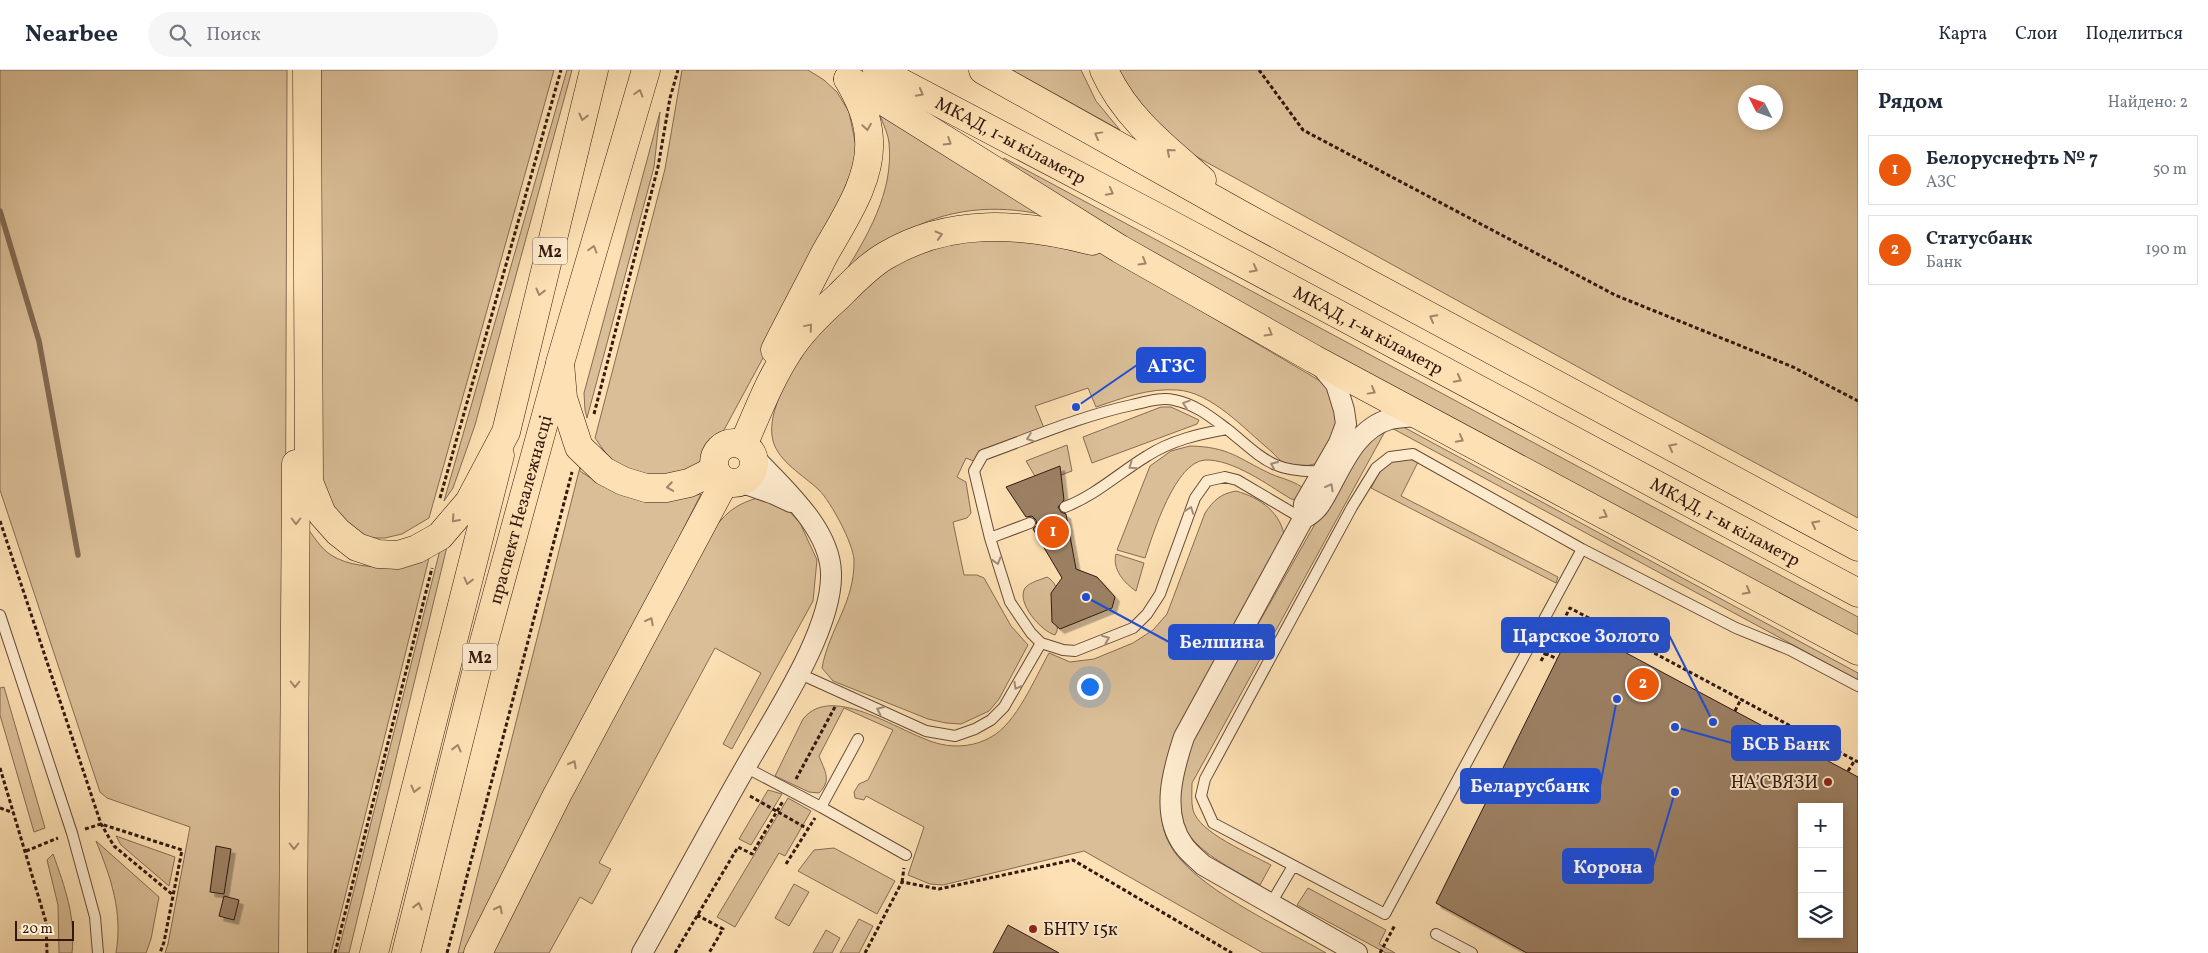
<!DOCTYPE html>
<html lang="ru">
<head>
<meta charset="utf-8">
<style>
	:root { --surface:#fff; --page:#f6f6f7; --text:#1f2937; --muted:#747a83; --line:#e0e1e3; --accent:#ea580c }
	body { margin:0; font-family:Vollkorn,serif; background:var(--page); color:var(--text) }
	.controls { position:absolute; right:15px; bottom:15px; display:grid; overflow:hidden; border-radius:0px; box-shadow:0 2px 8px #0003 }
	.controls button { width:45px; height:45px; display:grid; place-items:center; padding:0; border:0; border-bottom:1px solid var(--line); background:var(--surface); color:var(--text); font:25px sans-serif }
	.compass { position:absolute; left:1738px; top:15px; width:45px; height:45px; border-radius:50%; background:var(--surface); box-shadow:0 2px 8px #0003; rotate:312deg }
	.scale { position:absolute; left:15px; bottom:12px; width:59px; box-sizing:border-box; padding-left:5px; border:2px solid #32190f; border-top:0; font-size:14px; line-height:18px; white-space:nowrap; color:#32190f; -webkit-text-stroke:4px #feebce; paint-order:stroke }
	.you { position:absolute; left:1089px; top:616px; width:18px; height:18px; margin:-12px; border:4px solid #fff; border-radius:50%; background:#1a73e8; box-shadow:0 0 0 8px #1a73e833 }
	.badge { display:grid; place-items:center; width:32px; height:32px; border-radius:50%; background:var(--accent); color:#fff; font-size:16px; font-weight:700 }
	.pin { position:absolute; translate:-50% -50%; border:2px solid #fff; box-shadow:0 1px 5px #0006 }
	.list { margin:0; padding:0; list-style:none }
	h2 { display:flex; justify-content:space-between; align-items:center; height:65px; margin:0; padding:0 20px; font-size:21px }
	h2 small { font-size:16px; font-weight:400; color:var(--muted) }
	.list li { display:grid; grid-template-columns:32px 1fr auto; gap:15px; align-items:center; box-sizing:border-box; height:70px; margin:0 10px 10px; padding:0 10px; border:1px solid var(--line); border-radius:0px }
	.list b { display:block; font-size:19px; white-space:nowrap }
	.list p { margin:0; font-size:16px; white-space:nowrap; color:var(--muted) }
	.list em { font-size:16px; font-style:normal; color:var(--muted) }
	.icon { flex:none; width:28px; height:28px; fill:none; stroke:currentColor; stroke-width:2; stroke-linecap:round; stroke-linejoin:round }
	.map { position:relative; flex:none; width:1858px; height:883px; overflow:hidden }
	header { display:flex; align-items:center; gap:30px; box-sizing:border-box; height:70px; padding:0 25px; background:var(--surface); border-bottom:1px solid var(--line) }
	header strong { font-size:24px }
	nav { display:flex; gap:28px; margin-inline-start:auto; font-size:18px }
	.search { width:350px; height:45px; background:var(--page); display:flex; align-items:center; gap:12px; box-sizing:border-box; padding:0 18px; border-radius:28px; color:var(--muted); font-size:19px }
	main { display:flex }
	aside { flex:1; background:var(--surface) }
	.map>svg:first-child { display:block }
</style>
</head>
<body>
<header>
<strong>Nearbee</strong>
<div class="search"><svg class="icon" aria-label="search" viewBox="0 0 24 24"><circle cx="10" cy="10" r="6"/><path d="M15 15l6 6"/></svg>Поиск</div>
<nav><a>Карта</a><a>Слои</a><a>Поделиться</a></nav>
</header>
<main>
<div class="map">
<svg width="1858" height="883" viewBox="0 0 1858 883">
	<defs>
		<filter id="shadow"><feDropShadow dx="4.5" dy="4.5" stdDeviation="0" flood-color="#0004"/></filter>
	</defs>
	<rect width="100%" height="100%" fill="#fde0b3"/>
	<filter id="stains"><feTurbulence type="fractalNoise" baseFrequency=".004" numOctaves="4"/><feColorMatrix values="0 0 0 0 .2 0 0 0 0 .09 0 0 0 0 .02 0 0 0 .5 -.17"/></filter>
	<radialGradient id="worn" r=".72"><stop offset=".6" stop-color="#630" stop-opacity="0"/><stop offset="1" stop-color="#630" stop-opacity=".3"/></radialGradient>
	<path fill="#dabe97" stroke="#866c53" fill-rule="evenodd" d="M 0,0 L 287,0 L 284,883 L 165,883 L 168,874 L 190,757 L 107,728 L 100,722 L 0,420 Z
		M 318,0 L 554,0 L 429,448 L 402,464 L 385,468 L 361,468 L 343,455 L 321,420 Z
		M 567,0 L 572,0 L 475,355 L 453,418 L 444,431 Z
		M 682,0 L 808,0 L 824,10 L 837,22 L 849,42 L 858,86 L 810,201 L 711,384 L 699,395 L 672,408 L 632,402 L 610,389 L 595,368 L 665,99 Z
		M 1012,0 L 1081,0 L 1096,31 L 1120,60 Z
		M 1119,0 L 1858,0 L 1858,448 L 1618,319 L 1188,82 C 1159,59 1137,32 1119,0 ZM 1746,22 L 1776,22 L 1776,52 L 1746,52 Z
		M 878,39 L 1044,145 C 996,134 945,138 902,164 C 881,176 862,193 842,207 C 867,167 894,122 889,73 C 888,62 881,50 878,39 Z
		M 660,42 L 654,97 L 587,348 L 585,340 L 584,323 Z
		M 1004,88 L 1858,547 L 1858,570 L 1095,155 L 1002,92 Z
		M 992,165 L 1091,176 L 1322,312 L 1332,322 L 1343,355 L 1322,392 C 1310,395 1296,400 1285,394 C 1280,391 1275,385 1271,381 C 1245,360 1212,322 1177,320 C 1148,318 1123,328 1096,337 L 1088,318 L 1035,336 L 1044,358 L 976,392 L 966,388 L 957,407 L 966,412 L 971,443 L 967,448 L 953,452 L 964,505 L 977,505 L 984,508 L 1011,556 L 1028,575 L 999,629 L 989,641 L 961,654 L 946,653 L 928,649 L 833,611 L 822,598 C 829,559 855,532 854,490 C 853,473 831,432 819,420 C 803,405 779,392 773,371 C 763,336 808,272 831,248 C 853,224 899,188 929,177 C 948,170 971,169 992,165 Z
		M 1161,337 L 1171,337 L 1199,350 L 1197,354 L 1092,393 L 1083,367 Z
		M 1390,353 L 1396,353 L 1858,603 L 1858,610 L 1388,356 L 1192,713 C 1192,722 1191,731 1193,740 C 1199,763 1251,784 1271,795 L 1260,815 C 1205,783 1167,770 1178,695 L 1319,447 L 1353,382 L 1376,357 Z
		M 1067,375 L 1072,401 L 1039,413 L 1026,391 Z
		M 1190,376 C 1230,377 1237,388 1271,404 C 1283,409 1295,411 1306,420 L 1300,430 L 1291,429 C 1268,415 1233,389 1205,390 C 1175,392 1153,464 1145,488 L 1117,480 L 1150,396 L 1171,381 Z
		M 1401,383 L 1418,392 L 1401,426 L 1558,507 L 1556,513 L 1371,418 L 1384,392 Z
		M 580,397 L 580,401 C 620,429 655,432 701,424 L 470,883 L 458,883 Z
		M 1236,421 C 1261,428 1282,443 1285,470 L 1161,721 C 1161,739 1160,756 1169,773 C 1190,816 1283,858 1326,883 L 1263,883 L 1084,781 L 943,815 L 930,814 L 908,805 L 924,757 L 866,726 L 864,730 L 855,728 L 854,722 L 859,714 L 868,710 L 893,660 L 844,638 L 819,686 C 825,702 832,710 819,723 L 809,722 L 775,706 L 803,649 C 833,611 904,666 940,674 C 957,678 976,676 991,667 C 1016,654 1035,608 1049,583 L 1070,592 L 1094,589 L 1133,573 L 1153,560 L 1167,544 L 1205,443 C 1214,430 1220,424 1236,421 Z
		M 761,427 L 786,438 L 800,453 L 817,490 L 813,531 L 732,679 L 723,674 L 761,603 L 715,578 L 599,793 L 611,799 L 592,834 L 580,827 L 549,883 L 492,883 L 635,602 L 711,462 C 727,442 735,434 761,427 Z
		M 305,455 C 313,465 320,478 331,485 C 346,495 374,499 391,495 C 405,492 418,485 431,480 L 331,883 L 301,883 Z
		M 450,464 L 349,883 L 338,883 L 442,472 Z
		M 1116,484 L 1144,493 L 1136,521 C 1124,513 1112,499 1116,484 Z
		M 1047,507 C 1064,516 1058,545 1057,561 L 1055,565 C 1041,561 1016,533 1025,518 C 1030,512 1040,510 1047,507 Z
		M 4,617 L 45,758 L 34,762 L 0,645 L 0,618 Z
		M 768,720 L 782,724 L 751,775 L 739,769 Z
		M 788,728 L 811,741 L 785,786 L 779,783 L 735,857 L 717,847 Z
		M 116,766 L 175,787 L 169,816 L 121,775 Z
		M 96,771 L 159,827 L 151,869 L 146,883 L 116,883 C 123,842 111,808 96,771 Z
		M 834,778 L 895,811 L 877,844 L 798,801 L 814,780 Z
		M 53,784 C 65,817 76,848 72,883 L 59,883 L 58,835 L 47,790 Z
		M 794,814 L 809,822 L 789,856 L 775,848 Z
		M 1308,818 L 1386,860 L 1379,874 L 1395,883 L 1386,883 L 1297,835 Z
		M 859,849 L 873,856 L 859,883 L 840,883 Z
		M 826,860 L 840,868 L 832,883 L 813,883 Z"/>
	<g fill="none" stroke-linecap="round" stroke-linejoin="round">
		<path stroke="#826850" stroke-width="5.5" d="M 0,141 L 39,271 L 78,485"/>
	</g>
	<path fill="#9c8064" stroke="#32190f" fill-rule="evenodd" filter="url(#shadow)" d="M 1060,396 L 1064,430 L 1058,437 L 1061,442 L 1066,444 L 1076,499 L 1097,507 L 1115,527 L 1112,538 L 1060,559 L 1052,552 L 1051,523 L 1062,508 L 1033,459 L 1037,455 L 1036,450 L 1032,446 L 1026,447 L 1006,417 Z
		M 1574,555 L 1858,707 L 1858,883 L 1527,883 L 1436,833 ZM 1802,737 L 1839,737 L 1839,864 L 1802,864 Z
		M 216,776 L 231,779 L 224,824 L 210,822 Z
		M 224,826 L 239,830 L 234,850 L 219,846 Z
		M 1008,855 L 1030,867 L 1059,883 L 993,883 Z"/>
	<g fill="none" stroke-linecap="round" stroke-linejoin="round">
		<g stroke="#654b38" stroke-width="12">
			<path id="service" d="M 1065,437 C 1096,425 1119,403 1147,386 C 1172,370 1199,364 1227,359 C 1264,389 1272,403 1322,401
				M 1030,453 L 990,468 L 1010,532 L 1031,563 L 1041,573 L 1063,580 L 1075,581 L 1133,558 L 1147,544 L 1160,524 L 1195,428 L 1207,411 L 1225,407 L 1237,410 L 1303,449
				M 990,468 L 974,401 L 983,385 C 1033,367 1081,346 1132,335 C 1145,332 1161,327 1174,330 C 1195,334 1211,347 1227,359
				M 1582,479 L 1385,844 L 1213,753 L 1201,726 L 1205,709 L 1352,437 L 1376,398 L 1390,387 L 1413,384 L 1582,479 L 1736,558 L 1790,580 L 1858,616
				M 0,545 L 72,763 L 95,847 L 98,883
				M 798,603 L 926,661 L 955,666 L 975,659 L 991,650 L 1004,637 L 1041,573
				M 745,697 L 821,737 L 906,785
				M 821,737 L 858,669
				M 1270,835 L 1293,796
				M 1436,864 L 1472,883"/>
		</g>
		<g stroke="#654b38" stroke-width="22">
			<path id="minor" d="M 1321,296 L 1336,314 L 1344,340 L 1346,354 L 1339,373 L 1304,434 L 1303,449 L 1184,667 C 1173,700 1160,744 1184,776 C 1189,783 1197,789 1203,795 L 1357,883
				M 740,412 L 774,424 L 791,432
				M 1303,449 C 1319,440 1321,433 1330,417 C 1344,391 1358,358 1390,349 C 1398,347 1408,347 1417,346
				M 642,883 C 677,821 710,759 745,698 C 773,648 833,560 831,503 C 830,458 782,417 753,386"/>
		</g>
		<g stroke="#32190f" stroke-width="29">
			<g id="primary">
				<path d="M 374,883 L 500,385"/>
				<path id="s1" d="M 406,883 L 481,583 L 560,294"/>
			</g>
		</g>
		<g stroke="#32190f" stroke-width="29">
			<g id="trunk">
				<path d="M 307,0 L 309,412 L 322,444 L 338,462 L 357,477 L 378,484 L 398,485 L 417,479 L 440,466 L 469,432 L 506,362 L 594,0"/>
				<path d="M 646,0 L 560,293 L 563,328 L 579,377 L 604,401 L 623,411 L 646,418 L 666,418 L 689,413 L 715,400"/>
				<path id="s2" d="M 877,0 L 1170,154 L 1858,523"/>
				<path d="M 983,0 L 1247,148 L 1858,477"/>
				<path d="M 1104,0 C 1125,47 1164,77 1202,110"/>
				<path d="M 848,9 L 1120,179 L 1314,289 L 1858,581"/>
				<path d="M 775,280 C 791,248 808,217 824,185 C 843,151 872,110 869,69 C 868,47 859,28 848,9"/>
				<circle cx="734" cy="393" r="20"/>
				<path d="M 743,375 C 757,344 769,311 788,282 C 801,261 821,242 839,226 C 853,212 868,196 885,186 C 950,147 1022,153 1092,171"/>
				<path d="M 293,883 L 296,394"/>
				<path d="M 478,883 L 557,725 L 725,411"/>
			</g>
		</g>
		<path stroke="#32190f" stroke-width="3" stroke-dasharray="4 2.5" stroke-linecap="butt" d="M 1259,0 L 1303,60 L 1615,225 L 1793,297 L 1858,331
			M 594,344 L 658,97 L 670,28 L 678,0
			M 440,428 L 561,0
			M 0,451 L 101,754 L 114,776 L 173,825
			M 1545,583 L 1557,589
			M 1541,591 L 1570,538 L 1858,692
			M 1735,641 L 1741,629
			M 0,698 L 46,852 L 47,883
			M 1848,701 L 1855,690
			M 796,709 L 836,635
			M 750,726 L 808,759
			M 0,738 L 14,743
			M 85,759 L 101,754 L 182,780 L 164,872 L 160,883
			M 26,781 L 58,768
			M 786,794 L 815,748
			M 902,812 L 904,798
			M 697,845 L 723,859 L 709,883
			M 335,883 L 432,498
			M 447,883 L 572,402
			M 675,883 L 738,777 L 752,784 L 783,731
			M 865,883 L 902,812 L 939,819 L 1073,790 L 1232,883
			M 1380,883 L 1395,855"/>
		<use href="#service" stroke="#feebce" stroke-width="10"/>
		<use href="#minor" stroke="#feebce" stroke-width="20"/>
		<use href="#primary" stroke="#fde0b3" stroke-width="28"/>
		<use href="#trunk" stroke="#fde0b3" stroke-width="28"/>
	</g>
	<defs><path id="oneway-chevron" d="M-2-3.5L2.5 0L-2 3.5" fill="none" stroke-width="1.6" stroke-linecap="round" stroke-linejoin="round" transform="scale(1.25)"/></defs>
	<g stroke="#a28669">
		<use href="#oneway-chevron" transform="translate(639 23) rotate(-74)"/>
		<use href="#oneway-chevron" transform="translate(920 23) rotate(28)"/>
		<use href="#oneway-chevron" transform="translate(583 47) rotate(104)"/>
		<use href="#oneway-chevron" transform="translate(867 57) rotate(81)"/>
		<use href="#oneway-chevron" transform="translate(1098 65) rotate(-151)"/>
		<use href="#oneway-chevron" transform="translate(948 72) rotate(32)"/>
		<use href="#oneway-chevron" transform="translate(1170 82) rotate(-139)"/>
		<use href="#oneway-chevron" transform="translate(1110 122) rotate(28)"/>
		<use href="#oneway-chevron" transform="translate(939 165) rotate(-16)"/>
		<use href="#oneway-chevron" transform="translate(593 179) rotate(-74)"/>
		<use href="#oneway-chevron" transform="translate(1143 192) rotate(30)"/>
		<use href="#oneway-chevron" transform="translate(1254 199) rotate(28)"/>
		<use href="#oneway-chevron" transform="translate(540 222) rotate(104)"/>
		<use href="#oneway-chevron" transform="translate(1433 248) rotate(-152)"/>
		<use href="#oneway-chevron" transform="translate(809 257) rotate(-50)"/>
		<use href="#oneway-chevron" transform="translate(1269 263) rotate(30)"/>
		<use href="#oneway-chevron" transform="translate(1458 309) rotate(28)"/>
		<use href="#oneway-chevron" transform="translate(1372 321) rotate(29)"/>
		<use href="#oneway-chevron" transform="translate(1460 369) rotate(28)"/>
		<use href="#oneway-chevron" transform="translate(1672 377) rotate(-152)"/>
		<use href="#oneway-chevron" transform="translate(670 417) rotate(171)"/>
		<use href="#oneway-chevron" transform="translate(1604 445) rotate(28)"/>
		<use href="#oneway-chevron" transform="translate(455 449) rotate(132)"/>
		<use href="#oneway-chevron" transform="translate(296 451) rotate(90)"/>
		<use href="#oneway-chevron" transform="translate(1815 454) rotate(-152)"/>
		<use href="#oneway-chevron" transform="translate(468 511) rotate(104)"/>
		<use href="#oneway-chevron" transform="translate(1747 521) rotate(28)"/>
		<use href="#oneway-chevron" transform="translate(650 551) rotate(-62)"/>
		<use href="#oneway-chevron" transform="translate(295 614) rotate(90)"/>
		<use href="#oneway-chevron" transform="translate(457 678) rotate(-76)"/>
		<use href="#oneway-chevron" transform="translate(573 694) rotate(-62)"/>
		<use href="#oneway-chevron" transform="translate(415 719) rotate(104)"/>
		<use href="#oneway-chevron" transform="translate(294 776) rotate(90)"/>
		<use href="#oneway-chevron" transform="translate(418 836) rotate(-76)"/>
		<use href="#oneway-chevron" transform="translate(499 839) rotate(-63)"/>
	</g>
	<g stroke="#a28c78">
		<use href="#oneway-chevron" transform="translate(1186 334) rotate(-161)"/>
		<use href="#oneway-chevron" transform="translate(1030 368) rotate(160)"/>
		<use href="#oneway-chevron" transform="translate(1274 395) rotate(-157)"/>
		<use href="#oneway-chevron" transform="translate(1132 396) rotate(145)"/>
		<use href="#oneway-chevron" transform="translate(1330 417) rotate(-61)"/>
		<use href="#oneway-chevron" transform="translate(1190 440) rotate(-70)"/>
		<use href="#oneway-chevron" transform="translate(997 491) rotate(73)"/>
		<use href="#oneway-chevron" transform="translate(1106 569) rotate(-22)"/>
		<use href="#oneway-chevron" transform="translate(1017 616) rotate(120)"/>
		<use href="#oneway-chevron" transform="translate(880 640) rotate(-156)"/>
	</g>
	<g fill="#8f2418" stroke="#feebce" stroke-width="2">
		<circle cx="1828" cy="712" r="5"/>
		<circle cx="1033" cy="859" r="5"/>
	</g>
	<g text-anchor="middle" stroke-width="4" stroke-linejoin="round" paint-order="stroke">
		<g fill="#feebce" stroke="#6f5848" stroke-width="1">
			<rect x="532.5" y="167.5" width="35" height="27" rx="4"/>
			<rect x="462.5" y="573.5" width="35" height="27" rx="4"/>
		</g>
		<g font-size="16" font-weight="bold" fill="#32190f">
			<text x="550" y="187">М2</text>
			<text x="480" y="593">М2</text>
		</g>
		<g font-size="18" fill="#32190f" stroke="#feebce">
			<text dy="6" stroke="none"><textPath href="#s2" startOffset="151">МКАД, 1-ы кіламетр</textPath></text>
			<text dy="6" stroke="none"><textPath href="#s2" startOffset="556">МКАД, 1-ы кіламетр</textPath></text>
			<text dy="6" stroke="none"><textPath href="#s1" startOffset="458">праспект Незалежнасці</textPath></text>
			<text dy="6" stroke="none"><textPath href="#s2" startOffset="961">МКАД, 1-ы кіламетр</textPath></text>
		</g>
		<g font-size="18" fill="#32190f" stroke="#feebce" text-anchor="end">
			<text x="1818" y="718">НАʼСВЯЗИ</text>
			<text x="1043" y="865" text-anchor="start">БНТУ 15к</text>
		</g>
	</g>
	<path fill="none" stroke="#1d4ed8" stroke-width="2" d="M1076 337L1137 295M1713 652L1669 565M1086 527L1169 572M1675 657L1732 673M1617 629L1600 716M1675 722L1653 796"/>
	<g fill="#1d4ed8" stroke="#feebce" stroke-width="2">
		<circle cx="1076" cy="337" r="5"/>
		<circle cx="1713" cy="652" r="5"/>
		<circle cx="1086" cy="527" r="5"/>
		<circle cx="1675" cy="657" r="5"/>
		<circle cx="1617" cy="629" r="5"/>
		<circle cx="1675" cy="722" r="5"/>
	</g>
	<g fill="#1d4ed8" stroke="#1d4ed8" stroke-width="2">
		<rect x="1137" y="278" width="68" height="34" rx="5"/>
		<rect x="1502" y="548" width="167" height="34" rx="5"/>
		<rect x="1169" y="555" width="105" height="34" rx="5"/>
		<rect x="1732" y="656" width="108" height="34" rx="5"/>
		<rect x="1461" y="699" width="139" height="34" rx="5"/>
		<rect x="1563" y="779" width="90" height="34" rx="5"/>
	</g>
	<g font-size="19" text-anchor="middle" font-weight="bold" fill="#fff">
		<text x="1171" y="302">АГЗС</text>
		<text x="1586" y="572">Царское Золото</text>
		<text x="1222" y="578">Белшина</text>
		<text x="1786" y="680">БСБ Банк</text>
		<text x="1530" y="722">Беларусбанк</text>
		<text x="1608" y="803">Корона</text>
	</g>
	<rect width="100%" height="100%" filter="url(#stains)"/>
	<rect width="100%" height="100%" fill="url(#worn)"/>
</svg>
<div class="controls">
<button>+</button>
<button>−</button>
<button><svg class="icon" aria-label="layers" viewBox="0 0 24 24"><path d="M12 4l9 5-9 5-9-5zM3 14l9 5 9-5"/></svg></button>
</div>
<svg class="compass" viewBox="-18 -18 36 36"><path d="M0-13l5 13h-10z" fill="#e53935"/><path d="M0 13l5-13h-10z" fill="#747a83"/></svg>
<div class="scale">20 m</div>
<div class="you"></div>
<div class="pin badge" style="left:1053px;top:462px">1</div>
<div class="pin badge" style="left:1643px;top:614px">2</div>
</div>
<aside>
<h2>Рядом<small>Найдено: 2</small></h2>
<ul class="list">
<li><span class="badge">1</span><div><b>Белоруснефть № 7</b><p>АЗС</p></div><em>50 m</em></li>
<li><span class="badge">2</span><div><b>Статусбанк</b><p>Банк</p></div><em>190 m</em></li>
</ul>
</aside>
</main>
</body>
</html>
